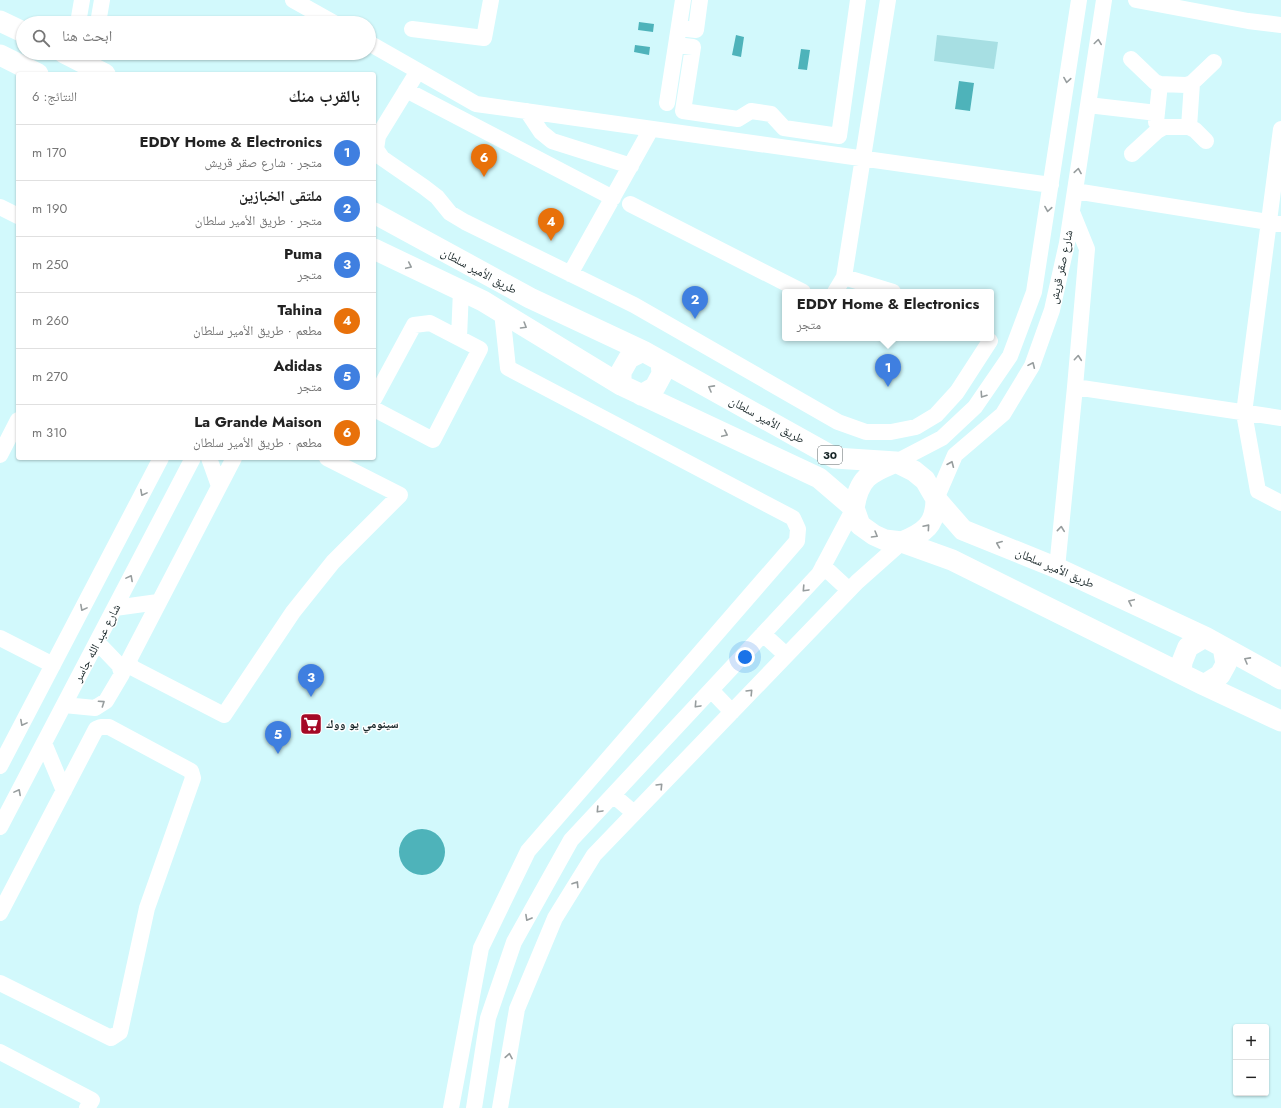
<!DOCTYPE html>
<html lang="ar">
<head>
<meta charset="utf-8">
<style>
	:root { --surface:#fff; --page:#f6f6f6; --text:#222; --muted:#767676; --line:#e0e0e0; --accent:#a50926 }
	body { margin:0; font-family:Jost,"Noto Naskh Arabic",sans-serif; background:var(--page); color:var(--text); direction:rtl }
	.controls { position:absolute; right:12px; bottom:12px; display:grid; overflow:hidden; border-radius:4px; box-shadow:0 1px 3px #0004 }
	.controls button { width:36px; height:36px; display:grid; place-items:center; padding:0; border:0; border-bottom:1px solid var(--line); background:var(--surface); color:var(--text); font:20px sans-serif }
	.you { position:absolute; left:745px; top:657px; width:14px; height:14px; margin:-10px; border:3px solid #fff; border-radius:50%; background:#1a73e8; box-shadow:0 0 0 6px #1a73e833 }
	.badge { display:grid; place-items:center; width:26px; height:26px; border-radius:50%; background:var(--accent); color:#fff; font-size:13px; font-weight:700 }
	.pin { position:absolute; translate:-50% -33px; filter:drop-shadow(0 1px 2px #0008) }
	.pin::after { content:''; position:absolute; top:21px; width:14px; height:12px; background:inherit; clip-path:polygon(0 0,100% 0,50% 100%) }
	.popup { position:absolute; left:782px; top:289px; width:212px; height:52px; box-sizing:border-box; display:grid; place-content:center; border-radius:4px; background:var(--surface); filter:drop-shadow(0 1px 3px #0005); font-size:13px; white-space:nowrap; color:var(--muted) }
	.popup b { font-size:15px; color:var(--text) }
	.popup::after { content:''; position:absolute; left:50%; top:100%; margin-left:-8px; border:8px solid transparent; border-top-color:var(--surface) }
	.list { margin:0; padding:0; list-style:none }
	h2 { display:flex; justify-content:space-between; align-items:center; height:52px; margin:0; padding:0 16px; font-size:17px }
	h2 small { font-size:13px; font-weight:400; color:var(--muted) }
	.list li { display:grid; grid-template-columns:26px 1fr auto; gap:12px; align-items:center; box-sizing:border-box; height:56px; padding:0 16px; border-top:1px solid var(--line) }
	.list b { display:block; font-size:15px; white-space:nowrap }
	.list p { margin:0; font-size:13px; white-space:nowrap; color:var(--muted) }
	.list em { font-size:13px; font-style:normal; color:var(--muted) }
	.icon { flex:none; width:22px; height:22px; fill:none; stroke:currentColor; stroke-width:2; stroke-linecap:round; stroke-linejoin:round }
	.map { position:relative; flex:none; width:1281px; height:1108px; overflow:hidden; direction:ltr }
	.search { position:absolute; background:var(--surface); box-shadow:0 1px 3px #0004; left:16px; top:16px; width:360px; height:44px; display:flex; align-items:center; gap:10px; box-sizing:border-box; padding:0 14px; border-radius:22px; color:var(--muted); font-size:15px }
	.panel { position:absolute; background:var(--surface); box-shadow:0 1px 3px #0004; left:16px; top:72px; width:360px; height:388px; border-radius:4px; direction:rtl }
	.map>svg:first-child { display:block }
</style>
</head>
<body>
<div class="map">
<svg width="1281" height="1108" viewBox="0 0 1281 1108">
	<rect width="100%" height="100%" fill="#d2f9fc"/>
	<path fill="#a7dfe3" d="M 937,35 L 998,42 L 994,69 L 934,61 Z"/>
	<path fill="#4eb3ba" d="M 639,22 L 654,24 L 653,32 L 638,30 Z
		M 736,35 L 744,37 L 741,57 L 732,55 Z
		M 635,45 L 650,47 L 649,55 L 634,52 Z
		M 801,49 L 810,50 L 807,70 L 798,69 Z
		M 959,81 L 974,83 L 970,111 L 955,109 Z
		M399 852a23 23 0 1 1 46 0a23 23 0 1 1-46 0Z"/>
	<g fill="none" stroke-linecap="round" stroke-linejoin="round">
		<path stroke="#fff" stroke-width="16" d="M 293,0 L 334,23
			M 1136,0 L 1248,21 L 1281,25
			M 78,23 L 82,0
			M 98,23 L 102,0
			M 679,28 L 696,30 L 700,0
			M 412,29 L 484,38 L 491,0
			M 369,43 L 476,104 L 1051,185
			M 676,45 L 693,47 L 683,111 L 738,119 L 751,111 L 771,114 L 784,128 L 839,136 L 858,0
			M 1131,59 L 1155,82 L 1160,84 L 1186,85 L 1192,83 L 1214,62
			M 92,67 L 94,53
			M 418,71 L 378,136 L 376,149 L 382,158 L 424,187 L 437,197 L 450,213 L 465,222 L 634,305 L 838,422 L 866,432 L 891,432 L 916,427 L 936,415 L 957,392 L 990,341
			M 406,90 L 613,198
			M 667,103 L 683,0
			M 1088,105 L 1157,113
			M 527,111 L 541,132 L 552,141 L 631,166
			M 1156,122 L 1160,84
			M 1189,127 L 1192,83
			M 1281,129 L 1244,413 L 1258,491 L 1281,503
			M 1132,154 L 1157,131 L 1164,127 L 1189,127 L 1195,130 L 1206,141
			M 1075,191 L 1281,224
			M 630,204 L 803,292
			M 0,207 L 18,216
			M 570,274 L 651,129
			M 844,277 L 893,292
			M 835,292 L 844,277 L 888,0
			M 459,338 L 461,290
			M 1075,387 L 1281,418
			M 374,399 L 414,325 L 430,323 L 480,349 L 433,440 L 374,409
			M 0,455 L 18,420
			M 209,458 L 219,486
			M 234,458 L 129,660 L 130,664 L 133,668 L 224,715 L 293,612 L 333,562 L 400,495 L 327,458
			M 896,462 L 942,438 L 975,407 L 1010,356 L 1034,292 L 1079,0
			M 936,499 L 955,455 L 1003,414 L 1032,366 L 1052,310 L 1067,243 L 1104,0
			M 823,566 L 849,590
			M 1057,568 L 1075,387 L 1087,249 L 1072,212
			M 115,608 L 158,602
			M 763,634 L 786,655
			M 0,638 L 53,665
			M 711,690 L 732,712
			M 64,705 L 95,708 L 106,701 L 122,674 L 119,665 L 97,642
			M 44,743 L 64,791
			M 0,766 L 161,458
			M 613,795 L 634,813
			M 0,827 L 193,458
			M 0,913 L 96,729 L 101,727 L 109,727 L 191,771 L 193,778 L 147,908 L 120,1032 L 111,1038 L 0,983
			M 0,1052 L 92,1100 L 87,1108
			M 451,1108 L 481,948 L 528,851 L 797,541 L 798,529 L 793,518 L 508,368 L 502,312
			M 474,1108 L 488,1018 L 514,942 L 571,840 L 819,574 L 854,508
			M 500,1108 L 517,1009 L 555,918 L 594,855 L 857,582 L 902,542"/>
		<path stroke="#fff" stroke-width="21" d="M 0,21 L 23,32
			M 64,53 L 105,74
			M 0,55 L 38,74
			M 374,213 L 530,298 L 643,351 L 835,458 L 896,462 L 914,471 L 925,480 L 936,499 L 963,530 L 1057,568 L 1205,637 L 1281,679
			M 374,249 L 483,301 L 621,385 L 819,478 L 854,508 L 860,525 L 874,535 L 885,540 L 902,542 L 952,560 L 1204,685 L 1281,721
			M 621,385 L 621,372 L 629,358 L 643,351
			M 641,395 L 655,387 L 662,374 L 661,361
			M 854,508 C 859,478 869,473 896,462
			M 902,542 C 924,533 936,525 936,499
			M 1181,673 L 1182,662 L 1188,647 L 1205,637
			M 1204,685 L 1220,675 L 1226,664 L 1223,647"/>
	</g>
	<defs><path id="oneway-chevron" d="M-2-3.5L2.5 0L-2 3.5" fill="none" stroke-width="1.6" stroke-linecap="round" stroke-linejoin="round"/></defs>
	<g stroke="#979d9e">
		<use href="#oneway-chevron" transform="translate(1098 42) rotate(-82)"/>
		<use href="#oneway-chevron" transform="translate(1067 80) rotate(99)"/>
		<use href="#oneway-chevron" transform="translate(1078 171) rotate(-81)"/>
		<use href="#oneway-chevron" transform="translate(1048 209) rotate(99)"/>
		<use href="#oneway-chevron" transform="translate(409 266) rotate(25)"/>
		<use href="#oneway-chevron" transform="translate(524 326) rotate(31)"/>
		<use href="#oneway-chevron" transform="translate(1078 358) rotate(-85)"/>
		<use href="#oneway-chevron" transform="translate(1032 365) rotate(-66)"/>
		<use href="#oneway-chevron" transform="translate(711 388) rotate(-151)"/>
		<use href="#oneway-chevron" transform="translate(983 395) rotate(124)"/>
		<use href="#oneway-chevron" transform="translate(725 434) rotate(25)"/>
		<use href="#oneway-chevron" transform="translate(951 464) rotate(-67)"/>
		<use href="#oneway-chevron" transform="translate(143 493) rotate(118)"/>
		<use href="#oneway-chevron" transform="translate(927 527) rotate(-49)"/>
		<use href="#oneway-chevron" transform="translate(1061 529) rotate(-84)"/>
		<use href="#oneway-chevron" transform="translate(875 535) rotate(30)"/>
		<use href="#oneway-chevron" transform="translate(999 544) rotate(-158)"/>
		<use href="#oneway-chevron" transform="translate(130 578) rotate(-62)"/>
		<use href="#oneway-chevron" transform="translate(805 589) rotate(133)"/>
		<use href="#oneway-chevron" transform="translate(1131 602) rotate(-155)"/>
		<use href="#oneway-chevron" transform="translate(83 608) rotate(118)"/>
		<use href="#oneway-chevron" transform="translate(1247 660) rotate(-151)"/>
		<use href="#oneway-chevron" transform="translate(750 692) rotate(-46)"/>
		<use href="#oneway-chevron" transform="translate(102 703) rotate(-34)"/>
		<use href="#oneway-chevron" transform="translate(697 705) rotate(133)"/>
		<use href="#oneway-chevron" transform="translate(23 723) rotate(118)"/>
		<use href="#oneway-chevron" transform="translate(660 786) rotate(-46)"/>
		<use href="#oneway-chevron" transform="translate(18 792) rotate(-62)"/>
		<use href="#oneway-chevron" transform="translate(599 810) rotate(133)"/>
		<use href="#oneway-chevron" transform="translate(576 884) rotate(-58)"/>
		<use href="#oneway-chevron" transform="translate(528 918) rotate(119)"/>
		<use href="#oneway-chevron" transform="translate(509 1056) rotate(-80)"/>
	</g>
	<defs>
		<g id="supermarket-square" transform="scale(1.15)"><rect x="-9" y="-9" width="18" height="18" rx="4" fill="#a50926" stroke="#fff"/><path d="M-6-5.5h2.5l.6 2H6L4.5 2H-2.5L-4.4-4H-6ZM-1.5 3.2a1.3 1.3 0 1 0 .1 0ZM3 3.2a1.3 1.3 0 1 0 .1 0Z" fill="#fff"/></g>
	</defs>
	<g fill-rule="evenodd">
		<use href="#supermarket-square" x="311" y="724"/>
	</g>
	<g text-anchor="middle" stroke-width="3" stroke-linejoin="round" paint-order="stroke">
		<rect fill="#fff" stroke="#5d6668" stroke-width="1" x="818" y="446" width="24" height="18" rx="3"/>
		<g font-size="11" font-weight="bold" fill="#172527">
			<text x="830" y="459">30</text>
		</g>
		<g font-size="12" fill="#172527" stroke="#fff">
			<text transform="translate(1061 267) rotate(-78)" y="4">شارع صقر قريش</text>
			<text transform="translate(479 271) rotate(28)" y="4">طريق الأمير سلطان</text>
			<text transform="translate(767 420) rotate(29)" y="4">طريق الأمير سلطان</text>
			<text transform="translate(1055 568) rotate(23)" y="4">طريق الأمير سلطان</text>
			<text transform="translate(97 643) rotate(-62)" y="4">شارع عبد الله جاسر</text>
		</g>
		<g font-size="12" font-weight="bold" fill="#172527" stroke="#fff" text-anchor="start">
			<text x="326" y="728">سينومي يو ووك</text>
		</g>
	</g>
</svg>
<div class="controls">
<button>+</button>
<button>−</button>
</div>
<div class="you"></div>
<div class="pin badge" style="left:888px;top:387px;background:#3f7fe0">1</div>
<div class="popup"><b>EDDY Home &amp; Electronics</b>متجر</div>
<div class="pin badge" style="left:695px;top:319px;background:#3f7fe0">2</div>
<div class="pin badge" style="left:311px;top:697px;background:#3f7fe0">3</div>
<div class="pin badge" style="left:551px;top:241px;background:#e8710a">4</div>
<div class="pin badge" style="left:278px;top:754px;background:#3f7fe0">5</div>
<div class="pin badge" style="left:484px;top:177px;background:#e8710a">6</div>
<div class="search"><svg class="icon" aria-label="search" viewBox="0 0 24 24"><circle cx="10" cy="10" r="6"/><path d="M15 15l6 6"/></svg>ابحث هنا</div>
<section class="panel">
<h2>بالقرب منك<small>النتائج: 6</small></h2>
<ul class="list">
<li><span class="badge" style="background:#3f7fe0">1</span><div><b>EDDY Home &amp; Electronics</b><p>متجر · شارع صقر قريش</p></div><em>170 m</em></li>
<li><span class="badge" style="background:#3f7fe0">2</span><div><b>ملتقى الخبازين</b><p>متجر · طريق الأمير سلطان</p></div><em>190 m</em></li>
<li><span class="badge" style="background:#3f7fe0">3</span><div><b>Puma</b><p>متجر</p></div><em>250 m</em></li>
<li><span class="badge" style="background:#e8710a">4</span><div><b>Tahina</b><p>مطعم · طريق الأمير سلطان</p></div><em>260 m</em></li>
<li><span class="badge" style="background:#3f7fe0">5</span><div><b>Adidas</b><p>متجر</p></div><em>270 m</em></li>
<li><span class="badge" style="background:#e8710a">6</span><div><b>La Grande Maison</b><p>مطعم · طريق الأمير سلطان</p></div><em>310 m</em></li>
</ul>
</section>
</div>
</body>
</html>
